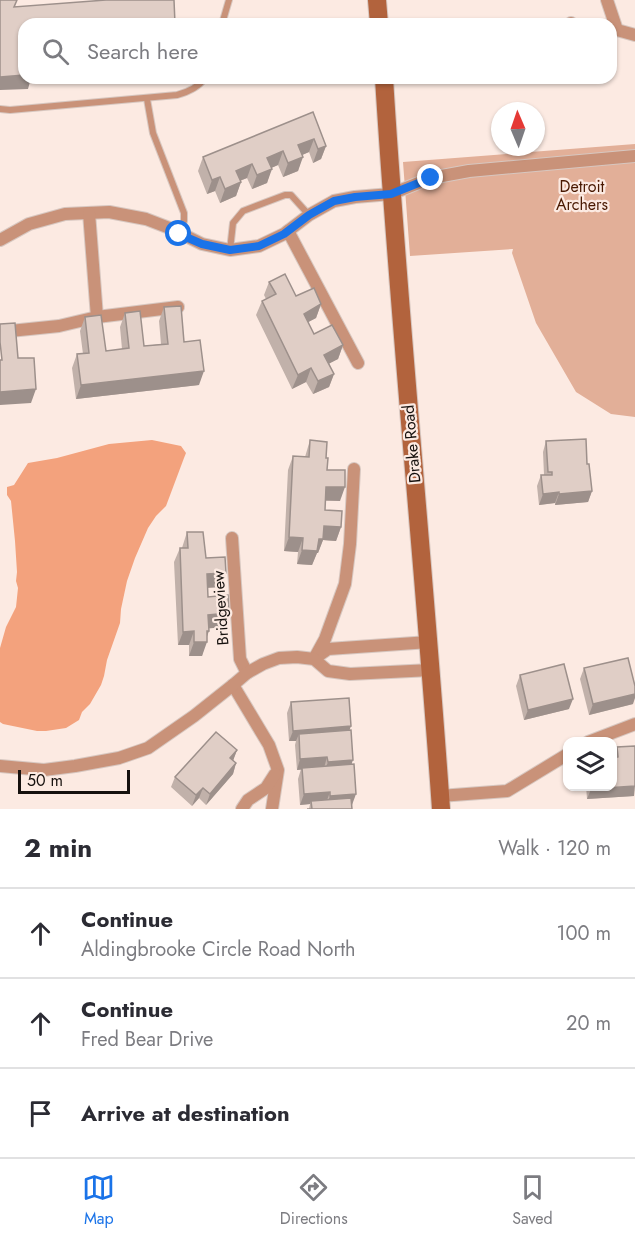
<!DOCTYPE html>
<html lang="en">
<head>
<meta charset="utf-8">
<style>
	body { margin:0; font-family:Jost,sans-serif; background:#f2f2f3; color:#2b2b33 }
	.controls { position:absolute; right:18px; bottom:18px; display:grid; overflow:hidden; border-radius:12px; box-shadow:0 2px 4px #0004 }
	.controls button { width:54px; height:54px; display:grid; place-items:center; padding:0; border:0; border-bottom:2px solid #e1e1e2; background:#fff; color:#2b2b33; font:30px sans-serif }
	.compass { position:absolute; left:491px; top:102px; width:54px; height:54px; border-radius:50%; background:#fff; box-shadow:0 2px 4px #0004; rotate:358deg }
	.scale { position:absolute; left:18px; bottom:15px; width:112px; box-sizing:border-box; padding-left:6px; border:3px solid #16110e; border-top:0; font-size:16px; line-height:21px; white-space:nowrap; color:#16110e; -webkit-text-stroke:4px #fceae2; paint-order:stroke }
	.stop { position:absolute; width:18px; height:18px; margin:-14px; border:4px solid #1a73e8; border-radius:50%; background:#fff }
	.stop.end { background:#1a73e8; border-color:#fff; box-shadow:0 2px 6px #0008 }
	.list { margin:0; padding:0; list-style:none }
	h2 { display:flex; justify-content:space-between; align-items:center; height:78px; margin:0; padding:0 24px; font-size:26px }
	h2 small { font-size:20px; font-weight:400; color:#7c7c81 }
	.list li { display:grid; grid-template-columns:39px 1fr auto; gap:18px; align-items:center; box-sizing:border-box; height:90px; padding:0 24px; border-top:2px solid #e1e1e2 }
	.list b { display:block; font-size:22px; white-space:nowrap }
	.list p { margin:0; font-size:20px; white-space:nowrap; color:#7c7c81 }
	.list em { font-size:20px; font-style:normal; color:#7c7c81 }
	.icon { flex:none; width:33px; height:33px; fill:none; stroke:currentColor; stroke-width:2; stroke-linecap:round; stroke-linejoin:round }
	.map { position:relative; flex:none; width:635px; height:809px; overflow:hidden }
	.search { position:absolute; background:#fff; box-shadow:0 2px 4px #0004; left:18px; right:18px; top:18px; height:66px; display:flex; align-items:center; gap:15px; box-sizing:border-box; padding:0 21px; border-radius:18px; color:#7c7c81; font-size:22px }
	.sheet { height:348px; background:#fff }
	nav { display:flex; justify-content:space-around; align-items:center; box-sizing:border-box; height:84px; border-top:2px solid #e1e1e2; background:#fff; font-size:16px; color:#7c7c81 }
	nav a { display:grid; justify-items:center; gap:3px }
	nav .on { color:#1a73e8 }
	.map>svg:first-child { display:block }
	.green { fill:#e2af98 }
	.water { fill:#f3a27d }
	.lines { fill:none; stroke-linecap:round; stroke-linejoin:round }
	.lane-casing { stroke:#d7c7c0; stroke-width:8 }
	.street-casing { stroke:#d7c7c0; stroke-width:14 }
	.secondary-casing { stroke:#d7c7c0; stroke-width:20 }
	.lane { stroke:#c99279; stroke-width:6 }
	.street { stroke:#c99279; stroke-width:12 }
	.secondary { stroke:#b2633d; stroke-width:18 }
	.wall { fill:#c1b1aa }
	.shaded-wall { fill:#9d908b }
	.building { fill:#e0cec6; stroke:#9d908b; stroke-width:1.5 }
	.route { stroke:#1a73e8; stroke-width:8 }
	.labels { text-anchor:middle; stroke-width:4.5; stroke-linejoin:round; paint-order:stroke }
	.park-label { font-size:16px; fill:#491800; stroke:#fceae2 }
	.street-label { font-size:16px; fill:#16110e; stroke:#fceae2 }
</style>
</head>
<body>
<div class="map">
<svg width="635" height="809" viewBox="0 0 635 809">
	<rect width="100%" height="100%" fill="#fceae2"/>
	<path class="green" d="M 635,144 L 635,417 L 611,414 L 576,392 L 536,323 L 512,253 L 513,249 L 410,256 L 403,162 Z"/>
	<path class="water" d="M 152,440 L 181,446 L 186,453 L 184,458 L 166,506 L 156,516 L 148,528 L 135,558 L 127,581 L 121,609 L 120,623 L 107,660 L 104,676 L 101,685 L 90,704 L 82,712 L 79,720 L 66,728 L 46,731 L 37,731 L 3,724 L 0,722 L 0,648 L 6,627 L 16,607 L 18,588 L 16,581 L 17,572 L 15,541 L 11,501 L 7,495 L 7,487 L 14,485 L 28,463 L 57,458 L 109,444 Z"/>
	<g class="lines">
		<defs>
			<g id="lane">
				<path d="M 222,24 L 229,0"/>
				<path d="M 147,99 L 153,133 L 184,213 L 184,221 L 179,234"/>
				<path d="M 0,109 L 10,110 L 177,95 C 188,92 198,88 205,78"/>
				<path d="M 230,250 L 233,223 L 243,211 L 285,195 L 291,195 L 309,215"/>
			</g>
			<g id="street">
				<path d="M 607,0 L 617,30 L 635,35"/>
				<path d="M 571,23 L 571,24"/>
				<path d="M 288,231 L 358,363"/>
				<path d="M 0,240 L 29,224 L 65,214 L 109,212 L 146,219 L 172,229 L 202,244 L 230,250 L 259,246 L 284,234 L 309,215 L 334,201 L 355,197 L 391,194 L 431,178 L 469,171 L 635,156"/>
				<path d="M 97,317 L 178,307"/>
				<path d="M 0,332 L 59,326 L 97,317 L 89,213"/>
				<path d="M 232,538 L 240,659 L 247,673"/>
				<path d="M 315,658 L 328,649 L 429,642"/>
				<path d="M 314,659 L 325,639 L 345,584 L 350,544 L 354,469"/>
				<path d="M 233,685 L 269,745 L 278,770 L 272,809"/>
				<path d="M 588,742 L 635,724"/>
				<path d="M 0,766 L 44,770 L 75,766 L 119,758 L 148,748 L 194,716 L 233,685 L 247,673 L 263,664 L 279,658 L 297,657 L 314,659 L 328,671 L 350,674 L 431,670"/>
				<path d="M 440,796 L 507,791 L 568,754"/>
				<path d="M 242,809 L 248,800 L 266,788 L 275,774"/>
			</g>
			<g id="secondary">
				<path d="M 377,0 L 379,24"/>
				<path d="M 384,78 C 399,322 424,565 441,809"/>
			</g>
		</defs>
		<use href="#lane" class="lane-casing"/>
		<use href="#street" class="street-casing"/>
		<use href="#secondary" class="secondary-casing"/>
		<use href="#lane" class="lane"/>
		<use href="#street" class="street"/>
		<use href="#secondary" class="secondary"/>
	</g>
	<g class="wall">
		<path d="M 313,112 L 326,146 L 321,159 L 313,163 L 309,152 L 302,155 L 298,171 L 283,177 L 278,165 L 271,168 L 267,183 L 252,189 L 247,178 L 240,181 L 241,182 L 236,196 L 220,203 L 215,191 L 207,194 L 198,171 L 203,157 Z"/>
		<path d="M 269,282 L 296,296 L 321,304 L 316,318 L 308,322 L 314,334 L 343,345 L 338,359 L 329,363 L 334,374 L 329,387 L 313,394 L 306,382 L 292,389 L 256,315 L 262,301 L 266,299 L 264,295 Z"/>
		<path d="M 164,307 L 184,342 L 199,385 L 76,399 L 72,368 L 77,354 L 83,354 L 80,331 L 85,317 L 106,351 L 122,349 L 120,327 L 125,313 L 144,346 L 161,344 L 159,321 Z"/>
		<path d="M 310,440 L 326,458 L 327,470 L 340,501 L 325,501 L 325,510 L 341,527 L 336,541 L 323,540 L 318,553 L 317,553 L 312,565 L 297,564 L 298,552 L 284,551 L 288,470 L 293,456 L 305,457 Z"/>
		<path d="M 546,441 L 587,464 L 592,491 L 588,502 L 555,505 L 555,503 L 539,505 L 537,486 L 541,475 L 544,475 L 543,452 Z"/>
		<path d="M 187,532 L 206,558 L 221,587 L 207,588 L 208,597 L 229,613 L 224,627 L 209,628 L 202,656 L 189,656 L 189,645 L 178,645 L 174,562 L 180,548 L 182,548 Z"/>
		<path d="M 584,668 L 633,704 L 589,715 L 580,679 Z"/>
		<path d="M 520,675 L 569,709 L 524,720 L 516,686 Z"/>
		<path d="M 291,702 L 350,730 L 352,764 L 352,805 L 309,809 L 310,804 L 300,805 L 298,779 L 301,769 L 297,770 L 295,745 L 296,741 L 289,741 L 287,713 Z"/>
		<path d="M 617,747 L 634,796 L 587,799 L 586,786 L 612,786 L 614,758 Z"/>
		<path d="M 237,750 L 233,760 L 236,763 L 233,774 L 206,805 L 199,798 L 192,806 L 171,787 L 175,777 Z"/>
	</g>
	<g class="shaded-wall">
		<path d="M 21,49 L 24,49 L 24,63 L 16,63 Z"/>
		<path d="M 24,75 L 24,78 L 31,78 L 28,89 L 0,90 L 0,77 Z"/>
		<path d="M 314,139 L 309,152 L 293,159 L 298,145 Z"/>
		<path d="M 326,146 L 321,159 L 313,163 L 318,149 Z"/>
		<path d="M 283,151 L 278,165 L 262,172 L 267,158 Z"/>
		<path d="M 303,157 L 298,171 L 283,177 L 288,163 Z"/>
		<path d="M 252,164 L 247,178 L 231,184 L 236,171 Z"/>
		<path d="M 272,169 L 267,183 L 252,189 L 257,175 Z"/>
		<path d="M 220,177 L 215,191 L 207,194 L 212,180 Z"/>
		<path d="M 241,182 L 236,196 L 220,203 L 225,189 Z"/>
		<path d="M 321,304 L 316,318 L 299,327 L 304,314 Z"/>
		<path d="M 343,345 L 338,359 L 319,369 L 324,355 Z"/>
		<path d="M 311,368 L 306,382 L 292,389 L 298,375 Z"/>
		<path d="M 204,371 L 199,385 L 76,399 L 81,385 Z"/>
		<path d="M 334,374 L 329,387 L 313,394 L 318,381 Z"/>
		<path d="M 36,389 L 31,403 L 0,405 L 0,392 Z"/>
		<path d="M 326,487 L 345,487 L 340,501 L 321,500 Z"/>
		<path d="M 592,491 L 588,502 L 555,505 L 559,494 Z"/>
		<path d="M 559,492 L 555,503 L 539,505 L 543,494 Z"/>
		<path d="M 324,526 L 341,527 L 336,541 L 323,540 L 318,553 L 317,553 L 312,565 L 297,564 L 302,550 Z"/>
		<path d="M 289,537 L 303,538 L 298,552 L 284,551 Z"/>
		<path d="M 226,573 L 221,587 L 202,588 L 207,574 Z"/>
		<path d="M 229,613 L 224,627 L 203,629 L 208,615 Z"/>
		<path d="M 194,631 L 189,645 L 178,645 L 183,632 Z"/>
		<path d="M 207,631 L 209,631 L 205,642 L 207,642 L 202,656 L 189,656 L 194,642 Z"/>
		<path d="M 635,694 L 635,698 L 633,704 L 589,715 L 593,704 Z"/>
		<path d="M 573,699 L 569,709 L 524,720 L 528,710 Z"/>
		<path d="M 351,726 L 347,737 L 299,734 L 296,741 L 289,741 L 293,731 Z"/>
		<path d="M 237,750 L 233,761 L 230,758 Z"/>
		<path d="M 327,757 L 324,768 L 297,770 L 300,759 Z"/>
		<path d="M 353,760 L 349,771 L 324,772 L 328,762 Z"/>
		<path d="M 236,763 L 233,774 L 206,805 L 210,794 Z"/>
		<path d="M 635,786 L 634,796 L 587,799 L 591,789 Z"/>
		<path d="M 203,788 L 199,798 L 192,806 L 196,795 Z"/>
		<path d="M 330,792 L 326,803 L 311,801 L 310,804 L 300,805 L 304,794 Z"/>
		<path d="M 356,794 L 352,805 L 326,806 L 330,796 Z"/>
	</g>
	<g class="building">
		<path d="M 0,0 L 17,0 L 14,7 L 106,0 L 174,0 L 175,24 L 24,24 L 24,49 L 21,49 L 22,57 L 24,56 L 24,75 L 0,77 Z"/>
		<path d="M 313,112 L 326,146 L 318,149 L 314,139 L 298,145 L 303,157 L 288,163 L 283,151 L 267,158 L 272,169 L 257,175 L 252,164 L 236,171 L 241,182 L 225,189 L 220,177 L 212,180 L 203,157 Z"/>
		<path d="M 285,274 L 296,296 L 314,288 L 321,304 L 304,314 L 314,334 L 332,325 L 343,345 L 324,355 L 334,374 L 318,381 L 311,368 L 298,375 L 262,301 L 276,294 L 269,282 Z"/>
		<path d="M 181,306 L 184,342 L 200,340 L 204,371 L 81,385 L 77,354 L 89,353 L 85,317 L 101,315 L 106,351 L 129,348 L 125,313 L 140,311 L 144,346 L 168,344 L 164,307 Z"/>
		<path d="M 15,323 L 18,358 L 34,358 L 36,389 L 0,392 L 0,360 L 2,360 L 0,342 L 0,324 Z"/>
		<path d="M 586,439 L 587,464 L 589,464 L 592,491 L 559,494 L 559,492 L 543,494 L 541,475 L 552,475 L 552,472 L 548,472 L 546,441 Z"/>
		<path d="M 310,440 L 327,442 L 326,458 L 328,458 L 327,470 L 345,470 L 345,487 L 326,487 L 325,510 L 342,511 L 341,527 L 324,526 L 323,539 L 319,539 L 317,551 L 302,550 L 303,538 L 289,537 L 293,456 L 309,457 Z"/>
		<path d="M 187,532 L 203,532 L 206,558 L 225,557 L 226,573 L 207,574 L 208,597 L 228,595 L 229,613 L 208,615 L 209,631 L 207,631 L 207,642 L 194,642 L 194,631 L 183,632 L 180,548 L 188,548 Z"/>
		<path d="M 628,658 L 635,686 L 635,694 L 593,704 L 584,668 Z"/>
		<path d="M 564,664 L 573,699 L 528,710 L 520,675 Z"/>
		<path d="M 349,698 L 351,726 L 293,731 L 291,702 Z"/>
		<path d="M 351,730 L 353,760 L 328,762 L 327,757 L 300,759 L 299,734 Z"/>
		<path d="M 216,732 L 237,750 L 230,758 L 236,763 L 210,794 L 203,788 L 196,795 L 175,777 Z"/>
		<path d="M 635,746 L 635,786 L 591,789 L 591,786 L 612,786 L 612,758 L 618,757 L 617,747 Z"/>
		<path d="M 354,764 L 356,794 L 330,796 L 330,792 L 304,794 L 302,768 Z"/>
		<path d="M 351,798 L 352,809 L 307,809 L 312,809 L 311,801 Z"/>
	</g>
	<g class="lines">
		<path class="route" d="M 179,234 L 202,244 L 230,250 L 259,246 L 284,234 L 309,215 L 334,201 L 355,197 L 391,194 L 431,178"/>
	</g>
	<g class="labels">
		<g class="park-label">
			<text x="582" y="192">Detroit<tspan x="582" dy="18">Archers</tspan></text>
		</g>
		<g class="street-label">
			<text transform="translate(411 444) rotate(-95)" y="6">Drake Road</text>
			<text transform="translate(220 608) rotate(-94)" y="6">Bridgeview</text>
		</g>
	</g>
</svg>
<div class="controls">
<button><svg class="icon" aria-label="layers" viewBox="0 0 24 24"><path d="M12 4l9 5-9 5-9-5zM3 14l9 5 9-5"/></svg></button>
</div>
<svg class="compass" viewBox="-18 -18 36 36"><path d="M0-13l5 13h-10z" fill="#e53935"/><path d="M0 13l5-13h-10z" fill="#7c7c81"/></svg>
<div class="scale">50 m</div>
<div class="stop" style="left:179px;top:234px"></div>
<div class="stop end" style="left:431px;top:178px"></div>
<div class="search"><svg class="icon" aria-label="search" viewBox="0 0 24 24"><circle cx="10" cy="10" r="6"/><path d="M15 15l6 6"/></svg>Search here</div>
</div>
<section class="sheet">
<h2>2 min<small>Walk · 120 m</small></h2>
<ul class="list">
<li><svg class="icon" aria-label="ahead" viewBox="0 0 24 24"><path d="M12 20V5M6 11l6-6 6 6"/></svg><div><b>Continue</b><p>Aldingbrooke Circle Road North</p></div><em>100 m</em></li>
<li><svg class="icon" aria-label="ahead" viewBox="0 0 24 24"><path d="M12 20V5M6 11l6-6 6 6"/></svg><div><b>Continue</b><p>Fred Bear Drive</p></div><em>20 m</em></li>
<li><svg class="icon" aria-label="arrive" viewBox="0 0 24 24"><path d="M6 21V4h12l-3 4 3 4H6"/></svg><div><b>Arrive at destination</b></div></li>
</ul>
</section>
<nav>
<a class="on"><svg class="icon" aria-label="map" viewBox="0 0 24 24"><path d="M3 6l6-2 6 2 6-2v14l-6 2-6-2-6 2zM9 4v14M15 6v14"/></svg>Map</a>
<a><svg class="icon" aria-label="directions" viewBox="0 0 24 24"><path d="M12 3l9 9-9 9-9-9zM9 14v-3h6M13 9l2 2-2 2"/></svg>Directions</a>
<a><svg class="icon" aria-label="saved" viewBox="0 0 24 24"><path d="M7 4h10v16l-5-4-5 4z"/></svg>Saved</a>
</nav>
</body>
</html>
